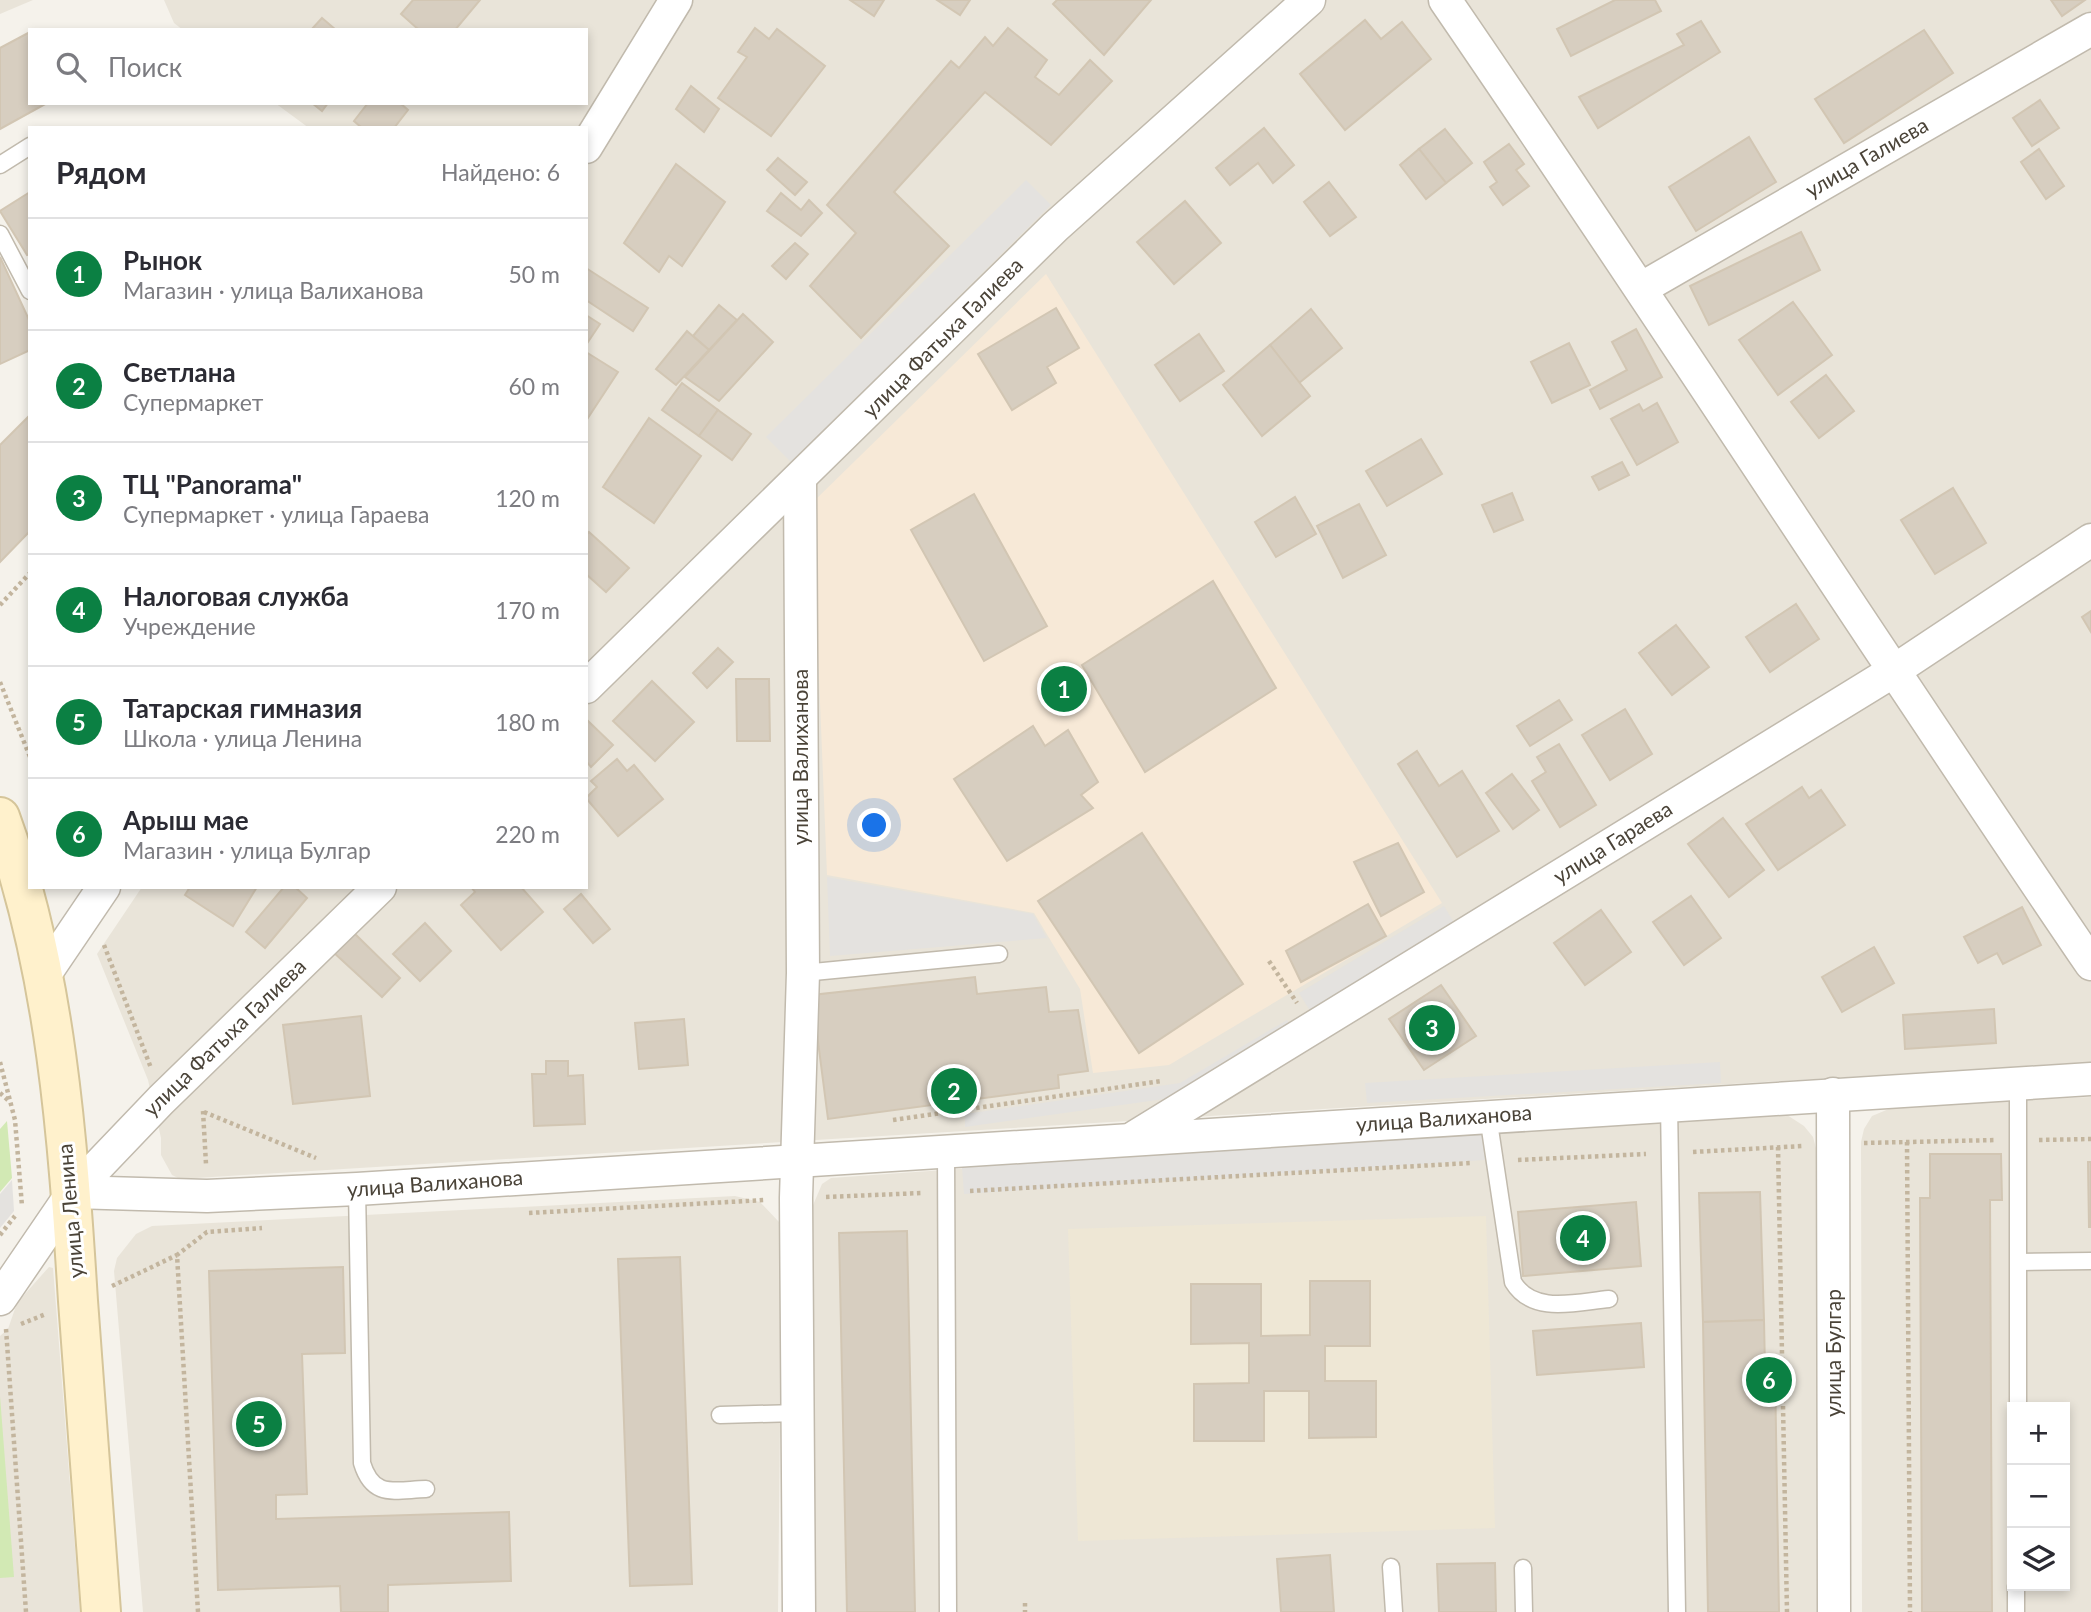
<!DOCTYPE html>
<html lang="ru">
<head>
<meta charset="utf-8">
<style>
	body { margin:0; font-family:Lato,sans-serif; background:#f7f7f7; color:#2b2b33 }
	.controls { position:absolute; right:21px; bottom:21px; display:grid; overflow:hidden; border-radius:0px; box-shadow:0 4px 10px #0003 }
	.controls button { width:63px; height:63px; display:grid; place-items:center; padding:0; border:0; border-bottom:2px solid #e1e1e2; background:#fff; color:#2b2b33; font:35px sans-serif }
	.you { position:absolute; left:875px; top:826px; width:24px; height:24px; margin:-18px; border:5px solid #fff; border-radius:50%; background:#1a73e8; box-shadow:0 0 0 10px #1a73e833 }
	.badge { display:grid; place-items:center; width:46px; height:46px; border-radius:50%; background:#0b8043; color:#fff; font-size:23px; font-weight:700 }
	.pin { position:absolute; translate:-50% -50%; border:4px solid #fff; box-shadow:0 2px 7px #0006 }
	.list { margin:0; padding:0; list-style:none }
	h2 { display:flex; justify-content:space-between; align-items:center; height:91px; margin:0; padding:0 28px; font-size:30px }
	h2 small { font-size:23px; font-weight:400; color:#7c7c81 }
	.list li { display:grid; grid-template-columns:46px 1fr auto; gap:21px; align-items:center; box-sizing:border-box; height:112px; padding:0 28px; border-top:2px solid #e1e1e2 }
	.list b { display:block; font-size:26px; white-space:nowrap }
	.list p { margin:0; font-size:23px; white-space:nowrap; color:#7c7c81 }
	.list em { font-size:23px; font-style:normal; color:#7c7c81 }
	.icon { flex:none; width:38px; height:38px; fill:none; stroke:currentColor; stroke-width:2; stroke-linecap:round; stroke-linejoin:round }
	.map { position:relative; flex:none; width:2091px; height:1612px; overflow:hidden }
	.search { position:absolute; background:#fff; box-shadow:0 4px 10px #0003; left:28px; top:28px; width:560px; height:77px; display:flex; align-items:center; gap:18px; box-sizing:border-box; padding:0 24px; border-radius:0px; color:#7c7c81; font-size:26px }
	.panel { position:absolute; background:#fff; box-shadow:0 4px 10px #0003; left:28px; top:126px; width:560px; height:763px; border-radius:0px }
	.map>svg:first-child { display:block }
	.residential { fill:#e9e4d9; fill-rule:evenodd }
	.commercial { fill:#f7e9d7 }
	.education { fill:#eee7d5 }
	.green { fill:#d2e9b4 }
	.parking { fill:#e4e2df }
	.building { fill:#d7cec0; stroke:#d2c6b3; stroke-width:2 }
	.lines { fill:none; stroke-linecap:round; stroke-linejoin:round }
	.service-casing { stroke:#c1baad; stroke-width:19 }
	.minor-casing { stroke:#c1baad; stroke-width:35 }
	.secondary-casing { stroke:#d5c59a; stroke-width:42 }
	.path { stroke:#c3b59e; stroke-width:4.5; stroke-dasharray:3.5 3.5; stroke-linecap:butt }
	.service { stroke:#fff; stroke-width:16 }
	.minor { stroke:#fff; stroke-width:32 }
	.secondary { stroke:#fff1cc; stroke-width:38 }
	.labels { text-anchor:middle; stroke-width:6; stroke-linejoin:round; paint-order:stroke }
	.street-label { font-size:21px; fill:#4a4338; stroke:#fff }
</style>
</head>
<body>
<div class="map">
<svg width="2091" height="1612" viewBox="0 0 2091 1612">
	<rect width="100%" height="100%" fill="#f5f2eb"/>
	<g class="residential">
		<path d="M 0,0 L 33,0 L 0,14 Z"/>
		<path d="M 164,0 L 2091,0 L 2091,1062 L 180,1179 L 172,1175 L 161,1155 L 161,1138 L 148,1080 L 97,954 L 142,887 L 586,887 L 586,128 L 309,128 L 275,103 L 586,103 L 586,30 L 183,30 L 174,23 Z"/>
		<path d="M 2091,1097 L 2091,1612 L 1862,1612 L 1861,1142 L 1864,1129 L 1872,1116 L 1896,1106 ZM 2012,1407 L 2065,1407 L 2065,1586 L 2012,1586 Z"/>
		<path d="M 1769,1111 L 1784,1113 L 1804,1126 L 1813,1137 L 1817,1152 L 1818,1612 L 811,1612 L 811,1210 L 822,1184 L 831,1178 Z"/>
		<path d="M 735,1196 L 760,1202 L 779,1222 L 782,1236 L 778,1612 L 143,1612 L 114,1271 L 117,1258 L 136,1234 L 152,1226 Z"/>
		<path d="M 49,1267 L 53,1268 L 80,1612 L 0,1612 L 0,1336 L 8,1329 L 17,1303 Z"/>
	</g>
	<path class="commercial" d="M 1046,274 L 1442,903 L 1169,1065 L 1093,1073 L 1080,989 L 1034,913 L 827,875 L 812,503 Z"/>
	<path class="education" d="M 1486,1216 L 1495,1528 L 1078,1541 L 1068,1229 Z"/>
	<g class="green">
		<path d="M 7,1121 L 12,1178 L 0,1192 L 0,1129 Z"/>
		<path d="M 0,1396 L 14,1577 L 0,1578 Z"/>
	</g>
	<g class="parking">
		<path d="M 1026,180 L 1051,205 L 791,462 L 766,437 Z"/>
		<path d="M 827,877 L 1033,914 L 1047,938 L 830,956 Z"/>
		<path d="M 1444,906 L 1460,933 L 1317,1022 L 1299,993 Z"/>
		<path d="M 1287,1020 L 1298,1035 L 1193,1095 L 965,1127 L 965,1114 L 1180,1083 Z"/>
		<path d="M 1720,1062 L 1721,1083 L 1367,1103 L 1365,1083 Z"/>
		<path d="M 1483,1133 L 1485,1160 L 964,1194 L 962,1167 Z"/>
		<path d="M 12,1180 L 14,1211 L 0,1228 L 0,1194 Z"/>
	</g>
	<g class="building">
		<path d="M 413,0 L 480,0 L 455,30 L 419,30 L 401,14 Z"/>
		<path d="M 850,0 L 884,0 L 874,16 Z"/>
		<path d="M 937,0 L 970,0 L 960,15 Z"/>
		<path d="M 1057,0 L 1151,0 L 1104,55 L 1053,4 Z"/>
		<path d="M 1615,0 L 1655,0 L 1661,11 L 1571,56 L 1557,29 Z"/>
		<path d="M 2051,0 L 2085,0 L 2062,16 Z"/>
		<path d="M 322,18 L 336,30 L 311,30 Z"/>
		<path d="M 1365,20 L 1381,39 L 1402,22 L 1431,59 L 1345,130 L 1300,74 Z"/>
		<path d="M 1701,21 L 1720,52 L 1598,128 L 1579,97 L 1684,45 L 1677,34 Z"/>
		<path d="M 755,28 L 769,39 L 777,29 L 825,66 L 771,136 L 718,98 L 747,57 L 738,52 Z"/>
		<path d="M 1008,28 L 1047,60 L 1035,77 L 1059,95 L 1090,60 L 1112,81 L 1051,145 L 985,92 L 894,192 L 949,246 L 861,338 L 810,286 L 856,233 L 827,205 L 951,61 L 959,68 L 985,37 L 993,46 Z"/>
		<path d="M 1924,30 L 1953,73 L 1844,143 L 1815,99 Z"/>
		<path d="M 30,32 L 30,103 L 47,103 L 0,129 L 0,48 Z"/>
		<path d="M 691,86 L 719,109 L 704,132 L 676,109 Z"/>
		<path d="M 2040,100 L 2059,128 L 2032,146 L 2013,118 Z"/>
		<path d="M 312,103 L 328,103 L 322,111 Z"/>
		<path d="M 368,103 L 400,103 L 408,110 L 394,128 L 362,128 L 354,121 Z"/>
		<path d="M 1264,128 L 1294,165 L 1273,183 L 1258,163 L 1230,185 L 1216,168 Z"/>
		<path d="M 1445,129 L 1472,163 L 1446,183 L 1419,149 Z"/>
		<path d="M 1749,137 L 1776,182 L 1696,231 L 1669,187 Z"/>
		<path d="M 1509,144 L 1524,164 L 1516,170 L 1529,186 L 1503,205 L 1490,187 L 1497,182 L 1484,162 Z"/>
		<path d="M 1419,149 L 1446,183 L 1426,199 L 1400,165 Z"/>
		<path d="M 2039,149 L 2064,186 L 2046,199 L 2021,162 Z"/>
		<path d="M 778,158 L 807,182 L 795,195 L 767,170 Z"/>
		<path d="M 676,164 L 725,202 L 682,266 L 669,256 L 659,272 L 624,243 Z"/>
		<path d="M 1329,182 L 1356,217 L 1330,236 L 1304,202 Z"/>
		<path d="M 30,192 L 30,254 L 27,255 L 0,211 Z"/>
		<path d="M 781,193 L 801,210 L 809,200 L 822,213 L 801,236 L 767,211 Z"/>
		<path d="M 1185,201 L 1221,243 L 1174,284 L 1137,242 Z"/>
		<path d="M 1801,232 L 1820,270 L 1709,325 L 1690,286 Z"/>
		<path d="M 795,243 L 808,254 L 786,279 L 772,266 Z"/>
		<path d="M 0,257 L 30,322 L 30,350 L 0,364 Z"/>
		<path d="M 586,268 L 648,308 L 633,331 L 586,300 Z"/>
		<path d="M 1793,302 L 1832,355 L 1778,395 L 1739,340 Z"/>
		<path d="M 719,305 L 737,320 L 709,350 L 693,336 Z"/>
		<path d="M 1056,308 L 1079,348 L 1047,367 L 1056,383 L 1012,410 L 978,354 Z"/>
		<path d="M 1311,309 L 1342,348 L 1299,383 L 1270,345 Z"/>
		<path d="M 743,314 L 773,342 L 719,401 L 685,377 Z"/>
		<path d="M 586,315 L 600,324 L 586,345 Z"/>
		<path d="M 1636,329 L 1662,377 L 1600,409 L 1590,390 L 1627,370 L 1612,342 Z"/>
		<path d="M 687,331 L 709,350 L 676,385 L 656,369 Z"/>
		<path d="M 1199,334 L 1224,371 L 1180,401 L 1155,365 Z"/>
		<path d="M 1569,343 L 1590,385 L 1552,403 L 1531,362 Z"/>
		<path d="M 1270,345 L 1310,396 L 1262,436 L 1223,385 Z"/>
		<path d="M 586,352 L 618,372 L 586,421 Z"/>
		<path d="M 1826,375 L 1854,411 L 1819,438 L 1791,402 Z"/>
		<path d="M 682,383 L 718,410 L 699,436 L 662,410 Z"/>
		<path d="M 1657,403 L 1678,442 L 1637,465 L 1611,419 L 1639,404 L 1643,411 Z"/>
		<path d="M 718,410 L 751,434 L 732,460 L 699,436 Z"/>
		<path d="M 30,415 L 30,531 L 0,562 L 0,445 Z"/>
		<path d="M 649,418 L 701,456 L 654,523 L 603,487 Z"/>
		<path d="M 1421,439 L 1442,474 L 1387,506 L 1366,471 Z"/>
		<path d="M 1622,462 L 1629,475 L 1599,490 L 1592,477 Z"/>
		<path d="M 1953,488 L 1986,543 L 1935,574 L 1901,520 Z"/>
		<path d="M 1512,493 L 1523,520 L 1494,532 L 1482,505 Z"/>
		<path d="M 974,494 L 1047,626 L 984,661 L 911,530 Z"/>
		<path d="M 1295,497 L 1316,534 L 1276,557 L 1255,522 Z"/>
		<path d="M 1359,504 L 1386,555 L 1343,578 L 1317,526 Z"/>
		<path d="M 589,532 L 629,568 L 606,592 L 586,574 L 586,535 Z"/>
		<path d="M 1213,581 L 1276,688 L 1145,772 L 1082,665 Z"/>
		<path d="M 1796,604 L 1819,639 L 1770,672 L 1746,637 Z"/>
		<path d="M 2091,611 L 2091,632 L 2082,617 Z"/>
		<path d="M 1676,625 L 1709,667 L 1672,695 L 1639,653 Z"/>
		<path d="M 718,648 L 733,662 L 707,688 L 693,673 Z"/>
		<path d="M 736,679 L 769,679 L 770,741 L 737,741 Z"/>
		<path d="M 652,681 L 694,722 L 655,761 L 613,721 Z"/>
		<path d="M 1559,700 L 1572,720 L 1530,746 L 1517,726 Z"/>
		<path d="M 1625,709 L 1652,754 L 1610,780 L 1582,735 Z"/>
		<path d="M 586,719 L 613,745 L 591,767 L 586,761 Z"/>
		<path d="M 1033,726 L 1045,746 L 1068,730 L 1098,782 L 1081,795 L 1093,808 L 1007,861 L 954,779 Z"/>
		<path d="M 1559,744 L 1596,805 L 1560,827 L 1532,781 L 1546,772 L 1537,757 Z"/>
		<path d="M 1417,751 L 1439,786 L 1462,771 L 1499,831 L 1457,857 L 1398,764 Z"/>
		<path d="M 617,759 L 627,771 L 634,765 L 663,799 L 618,836 L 586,798 L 597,787 L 591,781 Z"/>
		<path d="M 1512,774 L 1539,810 L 1513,829 L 1486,793 Z"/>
		<path d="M 1802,787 L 1809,798 L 1821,790 L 1845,825 L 1778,870 L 1746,824 Z"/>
		<path d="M 1723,818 L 1764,870 L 1729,897 L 1688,844 Z"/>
		<path d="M 1142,833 L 1243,984 L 1139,1053 L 1038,901 Z"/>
		<path d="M 1398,843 L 1424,892 L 1381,916 L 1354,862 Z"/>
		<path d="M 190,887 L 257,887 L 233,926 L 185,895 Z"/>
		<path d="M 284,887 L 295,887 L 307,898 L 265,948 L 246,932 Z"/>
		<path d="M 471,887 L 521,887 L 543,912 L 501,950 L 461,905 L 475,892 Z"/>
		<path d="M 581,894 L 610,929 L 593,943 L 564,909 Z"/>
		<path d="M 1691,896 L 1721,938 L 1684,965 L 1653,922 Z"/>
		<path d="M 1368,904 L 1386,936 L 1301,982 L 1286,951 Z"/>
		<path d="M 2022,907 L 2041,945 L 2003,964 L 1997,953 L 1978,963 L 1964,937 Z"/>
		<path d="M 1601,910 L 1631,952 L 1585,985 L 1554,943 Z"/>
		<path d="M 425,923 L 451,951 L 420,981 L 393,954 Z"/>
		<path d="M 352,931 L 400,978 L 382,997 L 332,951 Z"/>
		<path d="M 1874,947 L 1894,983 L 1842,1012 L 1822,977 Z"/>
		<path d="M 975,977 L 977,994 L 1046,987 L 1049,1012 L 1078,1010 L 1088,1071 L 1058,1075 L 1059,1088 L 828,1119 L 812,995 Z"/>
		<path d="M 1441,985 L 1476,1036 L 1424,1070 L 1389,1019 Z"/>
		<path d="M 1994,1009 L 1996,1043 L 1905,1049 L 1903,1015 Z"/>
		<path d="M 361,1016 L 370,1096 L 293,1104 L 283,1025 Z"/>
		<path d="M 684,1019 L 688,1065 L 639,1069 L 635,1023 Z"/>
		<path d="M 546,1061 L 568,1061 L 568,1076 L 583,1075 L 585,1124 L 534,1126 L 532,1074 L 546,1074 Z"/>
		<path d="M 1930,1154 L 2001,1154 L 2002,1200 L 1990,1200 L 1992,1612 L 1922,1612 L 1920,1198 L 1930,1198 Z"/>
		<path d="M 2088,1162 L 2091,1162 L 2091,1227 L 2089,1227 Z"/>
		<path d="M 1760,1192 L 1764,1320 L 1703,1322 L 1699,1193 Z"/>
		<path d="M 1636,1202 L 1641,1266 L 1523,1276 L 1518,1212 Z"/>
		<path d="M 907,1231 L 915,1612 L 847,1612 L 839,1233 Z"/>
		<path d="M 680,1257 L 692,1584 L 630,1586 L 618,1259 Z"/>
		<path d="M 343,1267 L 345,1353 L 302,1354 L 307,1494 L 276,1495 L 276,1519 L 509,1512 L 511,1581 L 388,1585 L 388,1612 L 341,1612 L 340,1586 L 218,1590 L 209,1271 Z"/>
		<path d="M 1310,1281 L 1370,1281 L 1370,1346 L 1325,1346 L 1325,1381 L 1376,1381 L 1376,1437 L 1309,1438 L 1309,1391 L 1264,1391 L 1264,1441 L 1194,1441 L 1194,1384 L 1249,1383 L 1249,1343 L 1191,1344 L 1191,1284 L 1261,1284 L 1261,1336 L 1310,1335 Z"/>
		<path d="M 1764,1320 L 1765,1370 L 1775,1371 L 1779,1612 L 1708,1612 L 1703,1322 Z"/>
		<path d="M 1641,1323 L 1644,1367 L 1537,1375 L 1533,1331 Z"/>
		<path d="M 1330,1555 L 1334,1612 L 1281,1612 L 1277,1559 Z"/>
		<path d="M 1495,1563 L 1496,1612 L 1439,1612 L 1437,1564 Z"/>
	</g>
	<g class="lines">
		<defs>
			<g id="service">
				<path d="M 0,165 L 30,146"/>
				<path d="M 0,234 L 30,291"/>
				<path d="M 803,973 L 999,954"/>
				<path d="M 1669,1104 L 1677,1612"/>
				<path d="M 1488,1116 L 1513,1282 C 1533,1315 1576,1302 1609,1299"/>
				<path d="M 946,1151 L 948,1612"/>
				<path d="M 357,1189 L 362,1463 C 373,1499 394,1490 426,1489"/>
				<path d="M 2019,1262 L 2091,1261"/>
				<path d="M 2018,1407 L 2018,1084"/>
				<path d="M 720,1415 L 798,1413"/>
				<path d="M 1391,1567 L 1394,1612"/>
				<path d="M 1523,1568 L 1524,1612"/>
				<path d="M 2016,1612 L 2016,1586"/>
			</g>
			<g id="minor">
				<path d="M 1445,0 C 1664,319 1873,644 2091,964"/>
				<path d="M 586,147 L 676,0"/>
				<path d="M 1642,288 L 2091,29"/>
				<path d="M 586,687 L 1055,227 L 1309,0"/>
				<path d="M 43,977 L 104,887"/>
				<path d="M 1833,1094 L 1834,1612"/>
				<path d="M 1135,1137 L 1892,672 L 2091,540"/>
				<path d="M 73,1192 L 207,1196 L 357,1189 L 2091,1079"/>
				<path d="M 0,1299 L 73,1192 L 161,1100 L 380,887"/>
				<path d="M 799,1612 L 796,1198 L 803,973 L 800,480"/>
			</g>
			<path id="secondary" d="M 0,817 C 56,970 68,1140 78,1301 C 85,1405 94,1508 101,1612"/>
		</defs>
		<use href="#service" class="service-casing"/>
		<use href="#minor" class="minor-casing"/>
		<use href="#secondary" class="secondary-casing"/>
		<g class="path">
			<path d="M 0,605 L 30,573"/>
			<path d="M 0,682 L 30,757"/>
			<path d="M 104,945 L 151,1068"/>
			<path d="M 1269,961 L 1297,1003"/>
			<path d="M 0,1062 L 15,1120 L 22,1206"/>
			<path d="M 0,1093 L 10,1102"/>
			<path d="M 203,1111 L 206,1164"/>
			<path d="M 204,1112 L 316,1158"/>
			<path d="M 893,1120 L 1162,1081"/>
			<path d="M 2039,1140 L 2091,1139"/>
			<path d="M 1907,1142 L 1910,1612"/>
			<path d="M 1864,1143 L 1996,1140"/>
			<path d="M 1778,1147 L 1787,1612"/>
			<path d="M 1693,1152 L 1803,1146"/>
			<path d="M 1518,1160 L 1646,1154"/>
			<path d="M 970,1191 L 1471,1163"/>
			<path d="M 826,1197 L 922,1193"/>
			<path d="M 529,1213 L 765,1200"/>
			<path d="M 0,1235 L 15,1216"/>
			<path d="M 112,1286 L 177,1255"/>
			<path d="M 21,1324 L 46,1314"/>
			<path d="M 6,1329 L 26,1612"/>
			<path d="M 1025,1603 L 1025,1612"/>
			<path d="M 198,1612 L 177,1255 L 207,1232 L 262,1228"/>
		</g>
		<use href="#service" class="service"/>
		<use href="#minor" class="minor"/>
		<use href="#secondary" class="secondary"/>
	</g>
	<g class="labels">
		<g class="street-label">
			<text transform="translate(1867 158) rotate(-30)" y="7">улица Галиева</text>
			<text transform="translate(943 338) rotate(-45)" y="7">улица Фатыха Галиева</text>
			<text transform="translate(801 757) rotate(-90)" y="7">улица Валиханова</text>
			<text transform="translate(1613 843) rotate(-32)" y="7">улица Гараева</text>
			<text transform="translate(225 1038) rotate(-44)" y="7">улица Фатыха Галиева</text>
			<text transform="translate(1444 1119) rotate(-4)" y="7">улица Валиханова</text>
			<text transform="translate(435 1184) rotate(-4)" y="7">улица Валиханова</text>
			<text transform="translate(71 1211) rotate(-95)" y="7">улица Ленина</text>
			<text transform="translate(1834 1353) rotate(-90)" y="7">улица Булгар</text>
		</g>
	</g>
</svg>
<div class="controls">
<button>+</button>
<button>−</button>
<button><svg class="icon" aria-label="layers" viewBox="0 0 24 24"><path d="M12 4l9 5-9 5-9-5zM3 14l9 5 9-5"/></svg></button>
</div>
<div class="you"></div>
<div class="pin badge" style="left:1064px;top:689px">1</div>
<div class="pin badge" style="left:954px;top:1091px">2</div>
<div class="pin badge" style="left:1432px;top:1028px">3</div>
<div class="pin badge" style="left:1583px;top:1238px">4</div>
<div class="pin badge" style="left:259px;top:1424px">5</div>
<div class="pin badge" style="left:1769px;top:1380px">6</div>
<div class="search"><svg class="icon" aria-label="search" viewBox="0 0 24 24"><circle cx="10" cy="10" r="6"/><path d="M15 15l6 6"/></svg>Поиск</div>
<section class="panel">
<h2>Рядом<small>Найдено: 6</small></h2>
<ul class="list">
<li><span class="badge">1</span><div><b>Рынок</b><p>Магазин · улица Валиханова</p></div><em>50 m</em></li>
<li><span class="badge">2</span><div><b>Светлана</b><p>Супермаркет</p></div><em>60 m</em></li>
<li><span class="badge">3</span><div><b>ТЦ &quot;Panorama&quot;</b><p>Супермаркет · улица Гараева</p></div><em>120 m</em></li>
<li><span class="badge">4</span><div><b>Налоговая служба</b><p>Учреждение</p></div><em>170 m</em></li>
<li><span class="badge">5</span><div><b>Татарская гимназия</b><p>Школа · улица Ленина</p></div><em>180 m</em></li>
<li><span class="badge">6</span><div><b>Арыш мае</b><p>Магазин · улица Булгар</p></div><em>220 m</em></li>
</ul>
</section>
</div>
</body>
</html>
